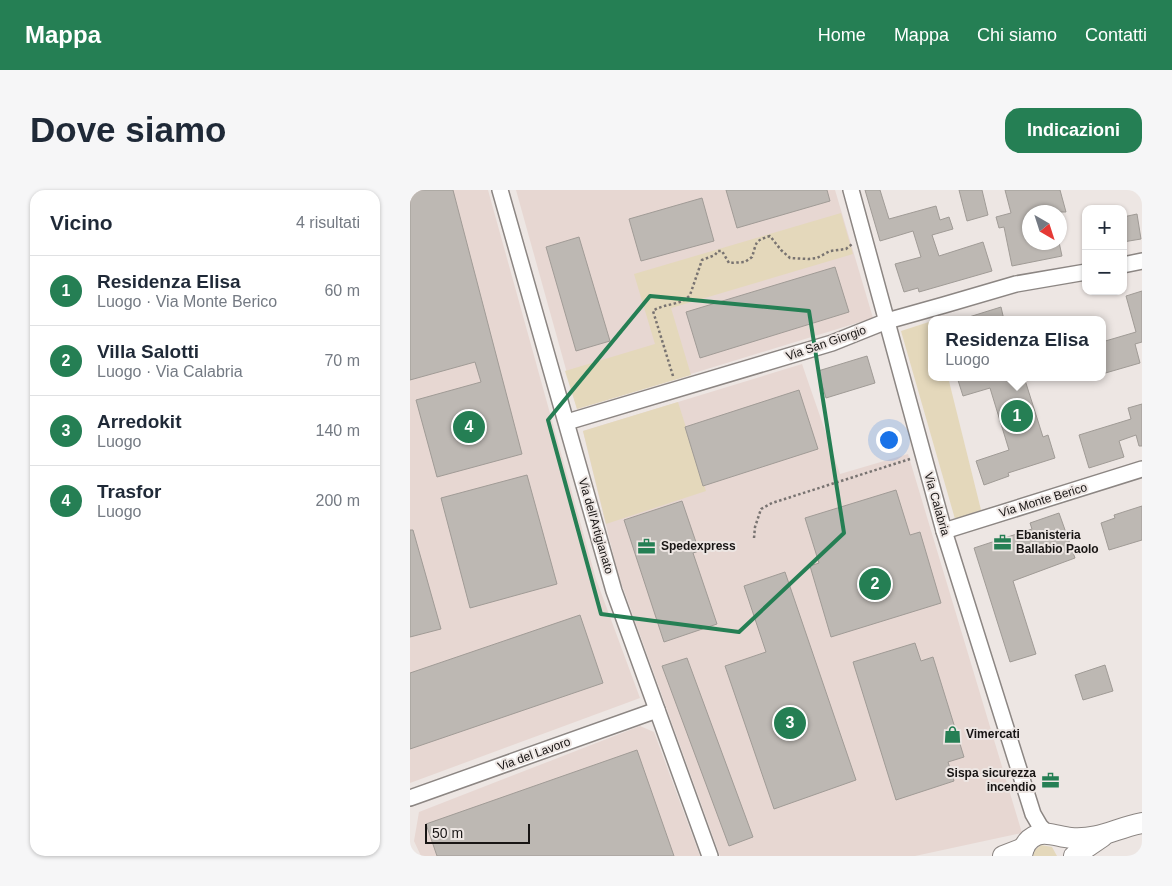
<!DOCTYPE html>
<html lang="it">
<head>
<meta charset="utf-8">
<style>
	body { margin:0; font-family:Arial,sans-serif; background:#f6f6f7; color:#1f2937 }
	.controls { position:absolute; right:15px; top:15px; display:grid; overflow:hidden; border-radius:10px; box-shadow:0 1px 4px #0004 }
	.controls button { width:45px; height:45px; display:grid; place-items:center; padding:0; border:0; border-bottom:1px solid #e0e1e3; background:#fff; color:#1f2937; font:25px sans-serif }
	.compass { position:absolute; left:612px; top:15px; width:45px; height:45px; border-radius:50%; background:#fff; box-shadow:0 1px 4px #0004; rotate:141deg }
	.scale { position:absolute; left:15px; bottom:12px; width:105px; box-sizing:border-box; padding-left:5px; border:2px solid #181514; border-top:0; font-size:14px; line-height:18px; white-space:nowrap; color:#181514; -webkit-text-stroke:4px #ede6e3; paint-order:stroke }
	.you { position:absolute; left:478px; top:249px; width:18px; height:18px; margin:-12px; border:4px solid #fff; border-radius:50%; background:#1a73e8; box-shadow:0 0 0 8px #1a73e833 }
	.badge { display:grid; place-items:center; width:32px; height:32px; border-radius:50%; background:#257f54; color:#fff; font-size:16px; font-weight:700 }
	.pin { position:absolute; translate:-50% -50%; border:2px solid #fff; box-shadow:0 1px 5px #0006 }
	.popup { position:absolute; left:518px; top:126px; width:178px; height:65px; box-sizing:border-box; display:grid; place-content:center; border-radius:10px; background:#fff; filter:drop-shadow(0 1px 4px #0005); font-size:16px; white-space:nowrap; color:#747a83 }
	.popup b { font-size:19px; color:#1f2937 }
	.popup::after { content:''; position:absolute; left:50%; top:100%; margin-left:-10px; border:10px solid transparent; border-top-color:#fff }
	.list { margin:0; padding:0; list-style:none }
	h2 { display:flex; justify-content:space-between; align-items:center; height:65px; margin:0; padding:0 20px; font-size:21px }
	h2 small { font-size:16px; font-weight:400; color:#747a83 }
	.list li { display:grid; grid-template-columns:32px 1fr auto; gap:15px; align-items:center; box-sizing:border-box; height:70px; padding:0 20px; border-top:1px solid #e0e1e3 }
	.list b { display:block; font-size:19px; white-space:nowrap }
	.list p { margin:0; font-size:16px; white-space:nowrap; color:#747a83 }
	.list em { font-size:16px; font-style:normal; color:#747a83 }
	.map { position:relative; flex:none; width:732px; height:666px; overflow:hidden; border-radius:15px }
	header { display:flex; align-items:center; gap:30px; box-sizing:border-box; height:70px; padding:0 25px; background:#257f54; color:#fff }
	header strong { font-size:24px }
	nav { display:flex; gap:28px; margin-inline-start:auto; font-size:18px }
	.intro { display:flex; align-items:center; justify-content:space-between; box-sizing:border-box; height:120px; padding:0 30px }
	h1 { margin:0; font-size:35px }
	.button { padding:12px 22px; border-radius:15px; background:#257f54; color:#fff; font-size:18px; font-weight:700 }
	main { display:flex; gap:30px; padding:0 30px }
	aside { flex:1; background:#fff; border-radius:15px; box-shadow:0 1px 4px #0004 }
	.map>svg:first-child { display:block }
	.built { fill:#e7d7d2 }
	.green { fill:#e4d8bb }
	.building { fill:#bdb8b3; stroke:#a09b96 }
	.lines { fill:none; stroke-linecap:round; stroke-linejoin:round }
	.minor-casing { stroke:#8c8683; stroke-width:18 }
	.tertiary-casing { stroke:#8c8683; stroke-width:22 }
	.path { stroke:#787371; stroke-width:2.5; stroke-dasharray:2.5 2.5; stroke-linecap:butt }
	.minor { stroke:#fff; stroke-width:15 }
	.tertiary { stroke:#fff; stroke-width:20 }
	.marked { fill:none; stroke:#257f54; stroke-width:4; stroke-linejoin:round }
	.labels { text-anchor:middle; stroke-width:4; stroke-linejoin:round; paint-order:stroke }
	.street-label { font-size:12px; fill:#181514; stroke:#ede6e3 }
	.poi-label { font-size:12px; font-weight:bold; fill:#181514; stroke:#ede6e3; text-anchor:start }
</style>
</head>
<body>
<header>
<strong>Mappa</strong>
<nav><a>Home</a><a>Mappa</a><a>Chi siamo</a><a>Contatti</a></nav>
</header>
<div class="intro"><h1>Dove siamo</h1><a class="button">Indicazioni</a></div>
<main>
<aside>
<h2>Vicino<small>4 risultati</small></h2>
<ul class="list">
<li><span class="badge">1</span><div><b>Residenza Elisa</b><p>Luogo · Via Monte Berico</p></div><em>60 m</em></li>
<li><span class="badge">2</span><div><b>Villa Salotti</b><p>Luogo · Via Calabria</p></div><em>70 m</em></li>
<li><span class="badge">3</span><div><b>Arredokit</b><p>Luogo</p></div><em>140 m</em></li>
<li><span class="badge">4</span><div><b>Trasfor</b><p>Luogo</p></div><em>200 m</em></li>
</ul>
</aside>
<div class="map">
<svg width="732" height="666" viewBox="0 0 732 666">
	<rect width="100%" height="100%" fill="#ede6e3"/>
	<g class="built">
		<path d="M 0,0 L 78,0 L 186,389 L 230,508 L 0,593 Z"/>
		<path d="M 106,0 L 425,0 L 463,128 L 167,219 Z"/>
		<path d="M 392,174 L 430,284 L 498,264 L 612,643 L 505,666 L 310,666 L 208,384 L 173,241 Z"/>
		<path d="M 230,536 L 244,542 L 290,666 L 11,666 L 4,651 L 9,622 Z"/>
	</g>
	<g class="green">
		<path d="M 431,23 L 443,64 L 261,118 L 281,185 L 167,219 L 155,181 L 245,154 L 224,84 Z"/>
		<path d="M 522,131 L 522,187 L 538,187 L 571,320 L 545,329 L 491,141 Z"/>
		<path d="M 268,212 L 296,301 L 196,334 L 173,241 Z"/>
		<path d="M 631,655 L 642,657 L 647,666 L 623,666 L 625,660 Z"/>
	</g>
	<g class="building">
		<path d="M 0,0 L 43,0 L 112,264 L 27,287 L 6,210 L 71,192 L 65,172 L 0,190 Z"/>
		<path d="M 316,0 L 417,0 L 420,11 L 327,38 Z"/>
		<path d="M 455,0 L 470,0 L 479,29 L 526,16 L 530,30 L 539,27 L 543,39 L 522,45 L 529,66 L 573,52 L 582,81 L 509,102 L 508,98 L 494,102 L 485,74 L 511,67 L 503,41 L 470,51 Z"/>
		<path d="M 549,0 L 572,0 L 578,25 L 557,31 Z"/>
		<path d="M 595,0 L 650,0 L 656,22 L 620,22 L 620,52 L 649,52 L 652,66 L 602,76 L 594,37 L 589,38 L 586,27 L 601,23 Z"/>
		<path d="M 292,8 L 304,51 L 231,71 L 219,29 Z"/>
		<path d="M 727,24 L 731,49 L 713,52 L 713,27 Z"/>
		<path d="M 169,47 L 200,151 L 166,161 L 136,57 Z"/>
		<path d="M 425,77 L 439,122 L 290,168 L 276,122 Z"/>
		<path d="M 732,101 L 732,152 L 725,154 L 730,173 L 692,184 L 692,152 L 726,142 L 716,106 Z"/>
		<path d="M 591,117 L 594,130 L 559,130 L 559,127 Z"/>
		<path d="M 457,166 L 465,193 L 416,208 L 408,181 Z"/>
		<path d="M 547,187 L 614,187 L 633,247 L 638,245 L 645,268 L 598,283 L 599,286 L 574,295 L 566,271 L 599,260 L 580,198 L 553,206 Z"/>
		<path d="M 389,200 L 408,259 L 293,296 L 275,237 Z"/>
		<path d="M 732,214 L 732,256 L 729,256 L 726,245 L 709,251 L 714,267 L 679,278 L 669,245 L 721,229 L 718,218 Z"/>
		<path d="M 117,285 L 147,394 L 60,418 L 31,308 Z"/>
		<path d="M 486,300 L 500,345 L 510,342 L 531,413 L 421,447 L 400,376 L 409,373 L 395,328 Z"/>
		<path d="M 272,311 L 289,361 L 283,363 L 307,434 L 254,452 L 214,330 Z"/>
		<path d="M 732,316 L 732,350 L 699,360 L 691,333 L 705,328 L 704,325 Z"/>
		<path d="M 649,323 L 665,368 L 603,391 L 626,464 L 600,472 L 564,358 L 622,339 L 620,333 Z"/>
		<path d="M 0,340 L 3,340 L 31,439 L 0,447 Z"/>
		<path d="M 375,382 L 446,590 L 364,619 L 315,476 L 356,462 L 334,396 Z"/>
		<path d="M 170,425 L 193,493 L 0,559 L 0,483 Z"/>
		<path d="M 505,453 L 511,471 L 523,467 L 554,567 L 538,572 L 544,591 L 486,610 L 443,472 Z"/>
		<path d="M 277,468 L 343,647 L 319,656 L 252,476 Z"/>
		<path d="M 695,475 L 703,501 L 673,510 L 665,485 Z"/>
		<path d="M 227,560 L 264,666 L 27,666 L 16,634 Z"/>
	</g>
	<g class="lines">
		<defs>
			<g id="minor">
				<path d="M 90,0 L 204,401 L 300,666"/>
				<path d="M 441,0 L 534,341 L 623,624 L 630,636 L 638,644"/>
				<path d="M 713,75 L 732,71"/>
				<path d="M 157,232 L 422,153 L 477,131 L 534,115 L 606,94 L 676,82"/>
				<path d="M 534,341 L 732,279"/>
				<path d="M 0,608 L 247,520"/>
			</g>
			<g id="tertiary">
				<path d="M 593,666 L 614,658"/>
				<path d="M 612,666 C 613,657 617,649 627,645 C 637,641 649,647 661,648 C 691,650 705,638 732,633"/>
				<path d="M 664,666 L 692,647"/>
			</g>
		</defs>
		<use href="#minor" class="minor-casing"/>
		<use href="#tertiary" class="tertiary-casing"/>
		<g class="path">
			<path d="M 263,186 L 243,121 C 254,113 271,116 280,105 L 292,70 L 305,65 L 308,61 L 312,61 L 319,73 L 335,72 L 342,67 C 347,52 344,51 360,46 L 371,60 L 380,68 L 399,69 L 407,68 L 420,61 L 436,59 L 442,54"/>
			<path d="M 344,348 L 345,337 L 351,319 L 362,313 L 500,269"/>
		</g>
		<use href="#minor" class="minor"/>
		<use href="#tertiary" class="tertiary"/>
	</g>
	<path class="marked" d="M 240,106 L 399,121 L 434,343 L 329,442 L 191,424 L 138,230 Z"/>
	<defs>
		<symbol id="office-bare" viewBox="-9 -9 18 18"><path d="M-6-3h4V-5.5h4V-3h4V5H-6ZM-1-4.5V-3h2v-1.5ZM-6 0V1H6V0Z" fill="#257f54" stroke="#ede6e3" stroke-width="2.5" paint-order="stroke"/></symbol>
		<symbol id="shop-bare" viewBox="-9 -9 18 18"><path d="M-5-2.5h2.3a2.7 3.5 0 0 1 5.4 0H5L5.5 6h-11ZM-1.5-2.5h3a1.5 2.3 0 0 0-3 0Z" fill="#257f54" stroke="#ede6e3" stroke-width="2.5" paint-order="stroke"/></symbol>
	</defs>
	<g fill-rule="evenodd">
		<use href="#office-bare" x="580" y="340" width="25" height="25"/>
		<use href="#office-bare" x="224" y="344" width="25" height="25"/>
		<use href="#shop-bare" x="530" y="532" width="25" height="25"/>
		<use href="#office-bare" x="628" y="578" width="25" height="25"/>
	</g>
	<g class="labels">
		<g class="street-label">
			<text transform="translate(416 153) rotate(-19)" y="4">Via San Giorgio</text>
			<text transform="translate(633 310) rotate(-17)" y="4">Via Monte Berico</text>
			<text transform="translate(527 314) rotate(74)" y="4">Via Calabria</text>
			<text transform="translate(186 336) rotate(74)" y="4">Via dell'Artigianato</text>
			<text transform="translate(124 564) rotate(-20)" y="4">Via del Lavoro</text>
		</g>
		<g class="poi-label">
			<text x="606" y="349">Ebanisteria<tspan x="606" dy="14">Ballabio Paolo</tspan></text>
			<text x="251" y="360">Spedexpress</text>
			<text x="556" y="548">Vimercati</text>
			<text x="626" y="587" text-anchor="end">Sispa sicurezza<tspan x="626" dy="14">incendio</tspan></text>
		</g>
	</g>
</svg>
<div class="controls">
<button>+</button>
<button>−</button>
</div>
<svg class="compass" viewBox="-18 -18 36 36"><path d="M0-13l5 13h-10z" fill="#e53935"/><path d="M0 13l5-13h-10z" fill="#747a83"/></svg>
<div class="scale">50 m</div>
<div class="you"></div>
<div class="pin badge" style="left:607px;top:226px">1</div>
<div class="popup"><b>Residenza Elisa</b>Luogo</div>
<div class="pin badge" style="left:465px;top:394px">2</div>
<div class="pin badge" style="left:380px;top:533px">3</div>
<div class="pin badge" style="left:59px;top:237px">4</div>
</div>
</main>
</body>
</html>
